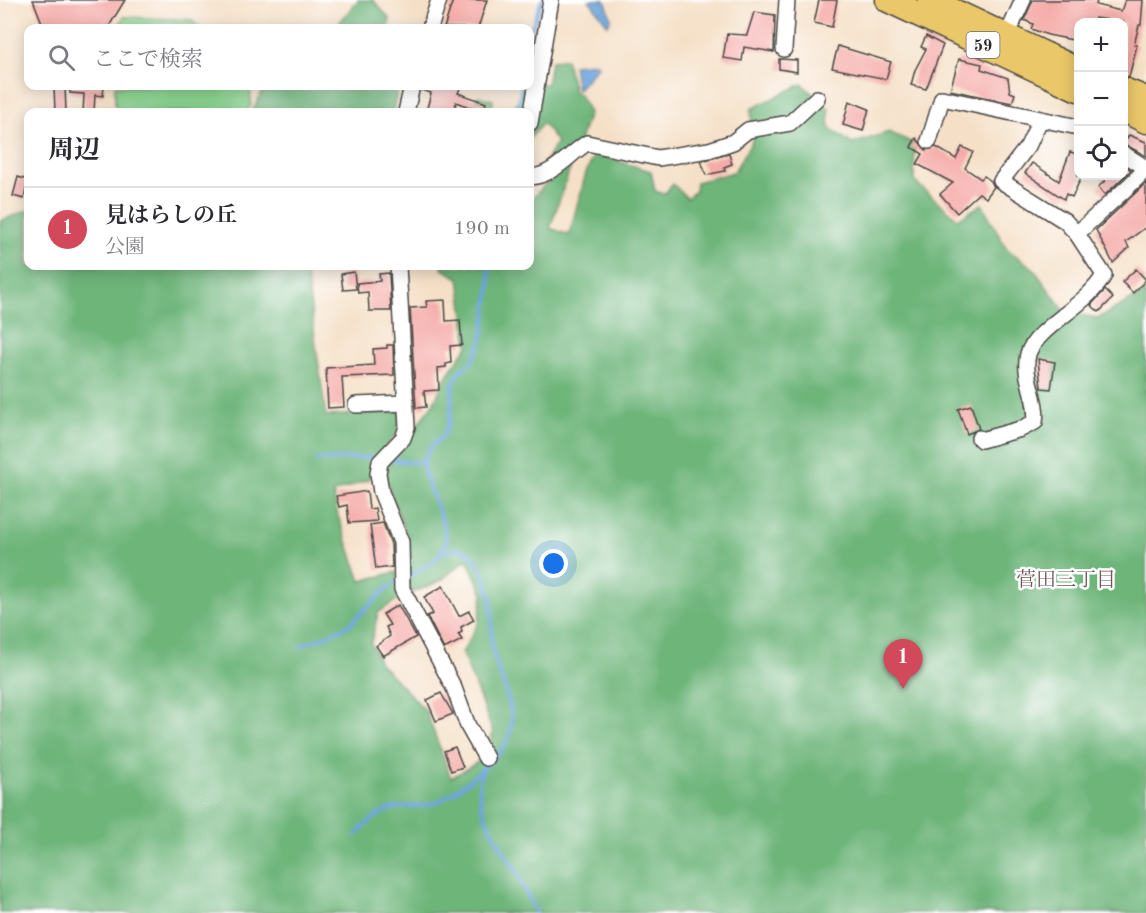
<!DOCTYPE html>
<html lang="ja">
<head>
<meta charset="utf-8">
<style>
	body { margin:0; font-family:"Old Standard TT","Noto Serif JP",serif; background:#f7f7f7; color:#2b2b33 }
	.controls { position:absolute; right:18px; top:18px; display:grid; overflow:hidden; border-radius:12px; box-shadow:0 3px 15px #0003 }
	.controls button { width:54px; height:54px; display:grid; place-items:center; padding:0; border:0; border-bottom:2px solid #e1e1e2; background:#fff; color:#2b2b33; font:30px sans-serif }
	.you { position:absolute; left:554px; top:564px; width:21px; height:21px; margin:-15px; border:4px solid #fff; border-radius:50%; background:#1a73e8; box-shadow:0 0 0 9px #1a73e833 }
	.badge { display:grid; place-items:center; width:39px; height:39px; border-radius:50%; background:#d1495b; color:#fff; font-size:20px; font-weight:700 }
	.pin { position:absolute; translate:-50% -50px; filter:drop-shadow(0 2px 3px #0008) }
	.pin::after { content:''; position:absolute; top:32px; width:21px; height:18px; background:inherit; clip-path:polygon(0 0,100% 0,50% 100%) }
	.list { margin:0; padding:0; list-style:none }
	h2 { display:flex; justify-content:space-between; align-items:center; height:78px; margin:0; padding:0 24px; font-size:26px }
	h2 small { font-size:20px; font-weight:400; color:#7c7c81 }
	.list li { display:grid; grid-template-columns:39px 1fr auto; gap:18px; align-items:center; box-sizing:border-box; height:84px; padding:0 24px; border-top:2px solid #e1e1e2 }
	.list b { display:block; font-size:22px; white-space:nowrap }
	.list p { margin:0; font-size:20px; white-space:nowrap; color:#7c7c81 }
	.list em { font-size:20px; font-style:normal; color:#7c7c81 }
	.icon { flex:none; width:33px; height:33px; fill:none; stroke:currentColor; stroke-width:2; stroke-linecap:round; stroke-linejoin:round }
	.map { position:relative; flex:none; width:1146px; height:913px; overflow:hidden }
	.search { position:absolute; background:#fff; box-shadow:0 3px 15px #0003; left:24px; top:24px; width:510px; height:66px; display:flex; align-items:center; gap:15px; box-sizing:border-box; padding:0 21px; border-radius:12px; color:#7c7c81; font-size:22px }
	.panel { position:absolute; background:#fff; box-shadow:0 3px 15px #0003; left:24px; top:108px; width:510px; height:162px; border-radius:12px }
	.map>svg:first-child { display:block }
	.green { fill:#89d38f; stroke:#5a7f5d; stroke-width:1.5 }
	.forest { fill:#6eb57a; stroke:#4c7052; stroke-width:1.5 }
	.water { fill:#6da5dc; stroke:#4c6884; stroke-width:1.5 }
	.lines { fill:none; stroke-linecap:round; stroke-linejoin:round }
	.stream { stroke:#6da5dc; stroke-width:4 }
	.building { fill:#f5aba8 }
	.minor-casing { stroke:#494642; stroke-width:18 }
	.primary-casing { stroke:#494642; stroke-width:27 }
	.minor { stroke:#fff; stroke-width:15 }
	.primary { stroke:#eac769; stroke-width:24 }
	.labels { text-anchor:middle; stroke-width:5; stroke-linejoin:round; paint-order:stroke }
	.shield { fill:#fff; stroke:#6b6b6b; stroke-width:1.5 }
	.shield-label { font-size:16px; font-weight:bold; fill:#2b2b2b }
	.neighbourhood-label { font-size:20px; fill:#725857; stroke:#fff }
</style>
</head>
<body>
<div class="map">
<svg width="1146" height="913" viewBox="0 0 1146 913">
	<rect width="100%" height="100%" fill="#fff"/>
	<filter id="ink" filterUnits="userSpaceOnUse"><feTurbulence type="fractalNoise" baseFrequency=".0167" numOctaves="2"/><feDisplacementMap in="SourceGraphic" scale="12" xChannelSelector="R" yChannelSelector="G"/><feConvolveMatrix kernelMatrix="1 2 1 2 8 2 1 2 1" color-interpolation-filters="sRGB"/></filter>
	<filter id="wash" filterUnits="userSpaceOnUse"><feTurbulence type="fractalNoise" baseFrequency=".008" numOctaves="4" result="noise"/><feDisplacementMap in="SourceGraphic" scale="24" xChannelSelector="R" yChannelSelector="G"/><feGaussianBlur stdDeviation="1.35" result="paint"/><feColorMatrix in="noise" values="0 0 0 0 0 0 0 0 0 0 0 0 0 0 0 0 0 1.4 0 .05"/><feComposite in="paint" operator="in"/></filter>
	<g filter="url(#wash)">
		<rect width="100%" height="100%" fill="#f5e0c7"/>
		<g class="green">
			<path d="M 124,17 L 191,20 L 200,28 L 118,28 Z"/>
			<path d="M 115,86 L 250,86 L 251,105 L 246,112 L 127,112 L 115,111 Z"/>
		</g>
		<g class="forest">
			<path d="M 358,0 L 373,0 L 390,19 L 388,28 L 335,28 Z"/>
			<path d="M 566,59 L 574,92 L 580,95 L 589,113 L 550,228 L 569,235 L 586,173 L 595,154 L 651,171 L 655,191 L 664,194 L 673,184 L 687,198 L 695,191 L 696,182 L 734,172 L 752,141 L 751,109 L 802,84 L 829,109 L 829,127 L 852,144 L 889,132 L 915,144 L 914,181 L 958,219 L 982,204 L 1007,249 L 1033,268 L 1065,312 L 1098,318 L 1146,292 L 1146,913 L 0,913 L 0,221 L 28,210 L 28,266 L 305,266 L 326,416 L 400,411 C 402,447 371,448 370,479 L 333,493 L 338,516 L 361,581 L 396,572 L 400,598 L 378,613 L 371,643 L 380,663 L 426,711 L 451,778 L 488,756 L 493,732 L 462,653 L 478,624 L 483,594 L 467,559 L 440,581 L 412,593 L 408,586 L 408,540 L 384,474 L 389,462 L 433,404 L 447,375 L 468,346 L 459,278 L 442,269 L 443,266 L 530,266 L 530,201 L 549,180 L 544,163 L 557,142 L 543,123 L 530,138 L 530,112 L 512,112 L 525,86 L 530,86 L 530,83 L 547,84 L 551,61 Z"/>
			<path d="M 265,86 L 398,86 L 393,112 L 252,112 Z"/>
			<path d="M 478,96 L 493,100 L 492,112 L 459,112 L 459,110 L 471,110 Z"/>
		</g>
		<g class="water">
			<path d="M 589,0 L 605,0 L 611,18 L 608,25 Z"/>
			<path d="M 596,63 L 598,66 L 577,90 L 573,65 Z"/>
		</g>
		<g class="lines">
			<g class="stream">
				<path d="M 530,32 L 542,0"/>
				<path d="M 519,112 L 521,86"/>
				<path d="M 390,459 L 413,463 L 424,460"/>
				<path d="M 315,460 L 379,457"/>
				<path d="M 407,577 L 437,559 L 446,542 L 444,526 L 424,472 L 424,460 L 430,448 L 445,433 L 450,419 L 453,384 L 460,371 L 472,361 L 482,340 L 490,288 L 489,266"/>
				<path d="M 300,647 L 348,626 L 387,588 L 398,582"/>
				<path d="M 484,766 C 468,805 498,839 515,870 C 523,884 529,899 536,913"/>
				<path d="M 356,835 C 368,821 382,809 401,807 C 414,805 426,808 437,802 C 458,792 482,770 498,754 C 528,723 500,684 493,651 C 490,638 492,627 492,614 C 492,594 482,553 459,549 C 454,548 446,551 441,552"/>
			</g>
		</g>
		<g id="blocks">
			<g class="building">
				<path d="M 33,0 L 125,0 L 108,28 L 44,28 Z"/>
				<path d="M 453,0 L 487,0 L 478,28 L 444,28 Z"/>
				<path d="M 819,0 L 837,0 L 832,27 L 814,23 Z"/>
				<path d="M 1033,0 L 1097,0 L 1096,5 L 1121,11 L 1125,0 L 1143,0 L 1141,25 L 1139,25 L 1134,45 L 1137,45 L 1129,77 L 1124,76 L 1124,22 L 1095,18 L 1094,22 L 1078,22 L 1078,41 L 1048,35 L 1031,29 L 1033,24 L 1024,20 Z"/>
				<path d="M 754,12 L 775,15 L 774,52 L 744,47 L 742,61 L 723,58 L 727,34 L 747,35 Z"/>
				<path d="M 926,36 L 943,45 L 926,89 L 911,85 L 915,70 L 926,49 L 921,47 Z"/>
				<path d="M 838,46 L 891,62 L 886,79 L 832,68 Z"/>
				<path d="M 779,59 L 797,60 L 797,72 L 779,69 Z"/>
				<path d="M 959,59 L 982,64 L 981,69 L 1008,78 L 1010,92 L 1015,94 L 1012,103 L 950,90 Z"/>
				<path d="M 54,86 L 65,86 L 66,112 L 55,112 Z"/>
				<path d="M 70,86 L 104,86 L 103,96 L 95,95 L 94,112 L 83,112 L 84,94 L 70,93 Z"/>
				<path d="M 421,86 L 461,86 L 458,93 L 486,103 L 483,112 L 456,102 L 454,112 L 426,112 L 431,93 L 421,90 Z"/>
				<path d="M 849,101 L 869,109 L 863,131 L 843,125 Z"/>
				<path d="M 1129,135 L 1146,142 L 1146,156 L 1124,144 L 1124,138 L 1127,139 Z"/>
				<path d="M 916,138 L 926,150 L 936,147 L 956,159 L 962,147 L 973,152 L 965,168 L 981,179 L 984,176 L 991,181 L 994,187 L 986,198 L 979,193 L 957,213 L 940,194 L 953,183 L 917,164 L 923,154 L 911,147 Z"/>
				<path d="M 1070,152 L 1078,154 L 1078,176 L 1082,176 L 1072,197 L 1066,194 L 1064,199 L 1025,173 L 1032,163 L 1059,181 Z"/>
				<path d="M 729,154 L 732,164 L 724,167 L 725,171 L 706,175 L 701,161 Z"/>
				<path d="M 1124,165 L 1131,170 L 1105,195 L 1098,187 L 1105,181 L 1101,176 L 1124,176 Z"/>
				<path d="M 18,177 L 28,180 L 24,199 L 13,196 Z"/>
				<path d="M 1146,183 L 1146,227 L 1126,242 L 1129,248 L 1113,263 L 1096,230 Z"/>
				<path d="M 1136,269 L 1146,280 L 1133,293 L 1122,282 Z"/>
				<path d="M 354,272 L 356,289 L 343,290 L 341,274 Z"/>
				<path d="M 389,273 L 391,311 L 369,311 L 368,292 L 358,293 L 357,283 L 380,281 L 379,274 Z"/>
				<path d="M 1105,290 L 1113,298 L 1099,312 L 1091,305 Z"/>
				<path d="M 445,300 L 446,321 L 460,320 L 462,345 L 450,346 L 451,363 L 446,364 L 446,367 L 438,368 L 439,390 L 424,391 L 426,407 L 416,408 L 410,308 L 427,307 L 426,301 Z"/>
				<path d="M 387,345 L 393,345 L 394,375 L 342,377 L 344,407 L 328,408 L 326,368 L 374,365 L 373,349 L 387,348 Z"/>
				<path d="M 1038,359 L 1055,362 L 1051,389 L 1041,388 Z"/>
				<path d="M 971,405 L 979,429 L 967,434 L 958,409 Z"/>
				<path d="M 367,491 L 369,509 L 375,508 L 377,521 L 349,523 L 347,505 L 339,507 L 336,496 Z"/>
				<path d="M 383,523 L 391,544 L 392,567 L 376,569 L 370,525 Z"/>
				<path d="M 443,586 L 459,616 L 469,611 L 474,620 L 461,627 L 462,632 L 458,634 L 462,640 L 444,649 L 427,616 L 433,614 L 424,597 Z"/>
				<path d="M 398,605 L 416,637 L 383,656 L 376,646 L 390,636 L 386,627 L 390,625 L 383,614 Z"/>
				<path d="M 441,693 L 453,714 L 436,721 L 427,700 Z"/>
				<path d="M 455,747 L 463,767 L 451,771 L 444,751 Z"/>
			</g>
		</g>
	</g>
	<g filter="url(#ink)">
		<use href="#blocks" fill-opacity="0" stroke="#494642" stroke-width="1.5"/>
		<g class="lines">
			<defs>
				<g id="minor">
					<path d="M 430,28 L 439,0"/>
					<path d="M 1007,35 L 1023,0"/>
					<path d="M 784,49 L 787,0"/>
					<path d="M 406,112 L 412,86"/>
					<path d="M 530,123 L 551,0"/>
					<path d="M 929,141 L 942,98 L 1078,127"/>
					<path d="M 1124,154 L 1146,168"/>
					<path d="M 530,177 C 553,176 568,155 587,143 L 658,158 L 709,150 L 733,142 L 748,130 L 790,123 L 817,98"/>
					<path d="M 1077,234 C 1100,211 1124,192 1146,169"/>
					<path d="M 398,266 L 407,427 L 403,438 L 380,462 L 378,473 L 381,492 L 401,542 L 402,589 L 454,688 L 468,726 L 486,758"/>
					<path d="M 356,405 L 406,403"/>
					<path d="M 979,438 L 981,440 L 1021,429 L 1035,422 C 1039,399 1022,378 1028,354 C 1036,328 1089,304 1104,275 L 1077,234 L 1065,221 L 1001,181 L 1028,146 L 1040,120"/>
				</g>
				<g id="primary">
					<path d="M 888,0 L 1078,89"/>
					<path d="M 930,0 L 1078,70"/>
					<path d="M 1124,90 L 1146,99"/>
					<path d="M 1124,110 L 1146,121"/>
				</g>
			</defs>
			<use href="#minor" class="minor-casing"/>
			<use href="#primary" class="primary-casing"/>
			<use href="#minor" class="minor"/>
			<use href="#primary" class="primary"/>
		</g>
	</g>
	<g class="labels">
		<rect class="shield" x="966.5" y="32" width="33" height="26" rx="4.5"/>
		<g class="shield-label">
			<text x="983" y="51">59</text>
		</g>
		<g class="neighbourhood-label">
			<text x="1066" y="586">菅田三丁目</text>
		</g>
	</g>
</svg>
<div class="controls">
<button>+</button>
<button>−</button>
<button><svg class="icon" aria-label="locate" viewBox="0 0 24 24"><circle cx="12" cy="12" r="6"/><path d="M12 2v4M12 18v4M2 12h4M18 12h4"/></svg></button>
</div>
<div class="you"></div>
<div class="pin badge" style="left:903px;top:689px">1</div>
<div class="search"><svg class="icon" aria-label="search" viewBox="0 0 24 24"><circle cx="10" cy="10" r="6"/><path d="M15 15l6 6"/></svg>ここで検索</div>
<section class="panel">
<h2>周辺<small></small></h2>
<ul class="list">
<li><span class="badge">1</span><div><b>見はらしの丘</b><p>公園</p></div><em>190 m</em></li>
</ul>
</section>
</div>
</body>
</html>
